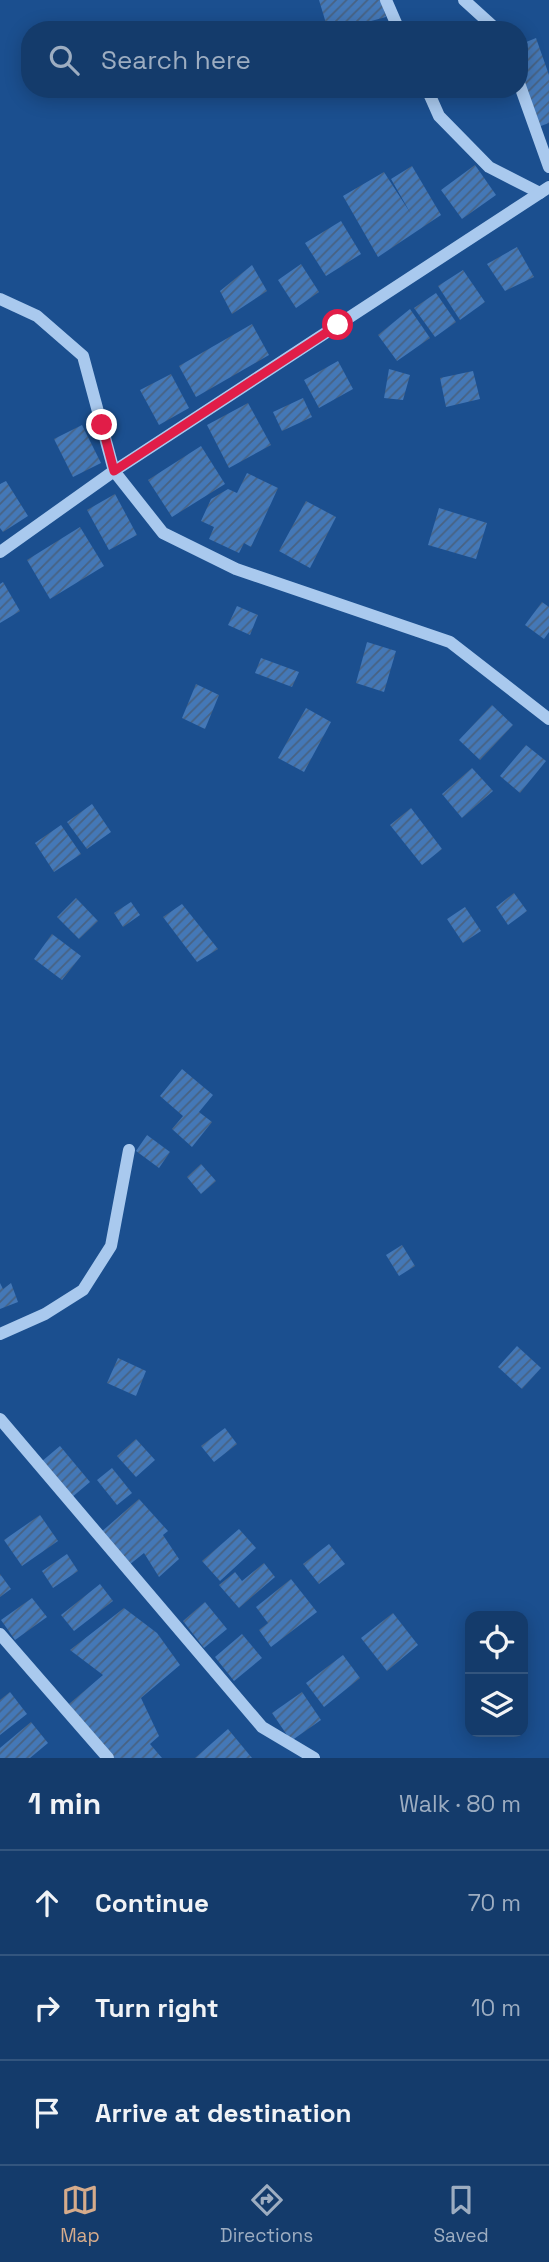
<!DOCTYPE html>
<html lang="en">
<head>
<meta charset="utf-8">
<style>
	body { margin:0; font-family:"Space Grotesk",sans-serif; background:#214673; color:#f1f3f6 }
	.controls { position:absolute; right:21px; bottom:21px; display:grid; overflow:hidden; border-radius:14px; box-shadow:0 4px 18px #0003 }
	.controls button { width:63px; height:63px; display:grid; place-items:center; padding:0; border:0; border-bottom:2px solid #33557e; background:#143b6b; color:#f1f3f6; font:35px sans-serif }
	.stop { position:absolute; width:21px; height:21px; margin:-16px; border:5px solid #e11d48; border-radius:50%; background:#fff }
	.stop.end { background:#e11d48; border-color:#fff; box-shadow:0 2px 7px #0008 }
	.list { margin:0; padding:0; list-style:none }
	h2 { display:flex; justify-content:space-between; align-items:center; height:91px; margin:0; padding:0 28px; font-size:30px }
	h2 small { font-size:23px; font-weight:400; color:#9dadc1 }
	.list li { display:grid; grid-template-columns:46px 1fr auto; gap:21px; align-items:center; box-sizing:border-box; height:105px; padding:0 28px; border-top:2px solid #33557e }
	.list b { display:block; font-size:26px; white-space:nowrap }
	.list em { font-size:23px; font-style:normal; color:#9dadc1 }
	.icon { flex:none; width:38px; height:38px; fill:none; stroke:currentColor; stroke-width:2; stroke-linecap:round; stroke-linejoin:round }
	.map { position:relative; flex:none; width:549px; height:1758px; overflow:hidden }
	.search { position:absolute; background:#143b6b; box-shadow:0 4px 18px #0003; left:21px; right:21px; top:21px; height:77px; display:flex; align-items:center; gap:18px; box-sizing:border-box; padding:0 24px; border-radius:28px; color:#9dadc1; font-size:26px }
	.sheet { height:406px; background:#143b6b }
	nav { display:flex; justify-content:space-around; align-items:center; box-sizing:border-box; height:98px; border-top:2px solid #33557e; background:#143b6b; font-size:19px; color:#9dadc1 }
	nav a { display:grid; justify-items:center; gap:4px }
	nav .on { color:#d6ab8b }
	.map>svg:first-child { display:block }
	.building { fill:url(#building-hatch) }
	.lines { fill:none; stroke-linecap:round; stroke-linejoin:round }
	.minor { stroke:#a9c9ee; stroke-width:12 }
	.route { stroke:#e11d48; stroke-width:9 }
</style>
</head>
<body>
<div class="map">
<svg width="549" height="1758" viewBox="0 0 549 1758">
	<defs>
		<pattern id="building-hatch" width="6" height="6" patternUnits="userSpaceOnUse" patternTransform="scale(1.75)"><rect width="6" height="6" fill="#4478b7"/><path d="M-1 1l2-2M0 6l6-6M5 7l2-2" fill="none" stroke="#486282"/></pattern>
	</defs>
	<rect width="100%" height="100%" fill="#1b4f8f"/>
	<g class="building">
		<path d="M 319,0 L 381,0 L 386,17 L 360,24 L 361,30 L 328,30 Z"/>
		<path d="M 536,38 L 549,75 L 549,123 L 538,127 L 519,74 L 519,45 Z"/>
		<path d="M 475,165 L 496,195 L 462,219 L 441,190 Z"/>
		<path d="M 412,166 L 441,215 L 378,257 L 343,196 L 384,172 L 411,214 L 391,179 Z"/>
		<path d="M 341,221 L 361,254 L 326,276 L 305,243 Z"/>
		<path d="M 517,247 L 534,277 L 505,291 L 487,264 Z"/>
		<path d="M 301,264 L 319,292 L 296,308 L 278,280 Z"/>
		<path d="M 252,265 L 267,291 L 232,314 L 220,291 Z"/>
		<path d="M 463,270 L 485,302 L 460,320 L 438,286 Z"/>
		<path d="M 436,293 L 456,322 L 435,337 L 414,308 Z"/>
		<path d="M 410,309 L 430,338 L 397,361 L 378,335 Z"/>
		<path d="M 252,324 L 269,355 L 196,397 L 179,366 Z"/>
		<path d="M 338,361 L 353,389 L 319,408 L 304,380 Z"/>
		<path d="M 389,369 L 410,375 L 403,400 L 384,398 Z"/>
		<path d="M 473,371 L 480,399 L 446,407 L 440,378 Z"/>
		<path d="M 171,374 L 189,408 L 159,425 L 140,390 Z"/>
		<path d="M 303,398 L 312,417 L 282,431 L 273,412 Z"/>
		<path d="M 248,403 L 271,445 L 229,468 L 207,425 Z"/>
		<path d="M 82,425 L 101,463 L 73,477 L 54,439 Z"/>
		<path d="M 201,446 L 225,484 L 172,517 L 148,480 Z"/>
		<path d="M 247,473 L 278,488 L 251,547 L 244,543 L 239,553 L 209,539 L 214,527 L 201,521 L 211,499 L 228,489 L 237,493 Z"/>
		<path d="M 6,481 L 28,516 L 3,532 L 0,528 L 0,484 Z"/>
		<path d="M 115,494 L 137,535 L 109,550 L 87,510 Z"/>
		<path d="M 306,501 L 336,517 L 310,568 L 279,551 Z"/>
		<path d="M 439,508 L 487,523 L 476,559 L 428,545 Z"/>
		<path d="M 80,527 L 104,566 L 50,599 L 27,560 Z"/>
		<path d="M 3,582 L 20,611 L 0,623 L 0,584 Z"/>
		<path d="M 542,602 L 549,607 L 549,632 L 544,639 L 525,625 Z"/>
		<path d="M 237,606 L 258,615 L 250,635 L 228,625 Z"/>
		<path d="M 367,642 L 396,651 L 384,692 L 356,683 Z"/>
		<path d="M 261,658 L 299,672 L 292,687 L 255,673 Z"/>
		<path d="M 196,684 L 219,695 L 205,729 L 182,718 Z"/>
		<path d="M 492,705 L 513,725 L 480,760 L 459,740 Z"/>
		<path d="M 306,708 L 331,722 L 304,772 L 278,758 Z"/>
		<path d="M 526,745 L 546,761 L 520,793 L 500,776 Z"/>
		<path d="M 472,768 L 493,791 L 462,818 L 442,794 Z"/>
		<path d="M 92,804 L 111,832 L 87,849 L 67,822 Z"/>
		<path d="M 411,808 L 442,849 L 422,865 L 390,825 Z"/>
		<path d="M 61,825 L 81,854 L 54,872 L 35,843 Z"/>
		<path d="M 514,893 L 527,911 L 508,925 L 496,907 Z"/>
		<path d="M 76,898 L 98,921 L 79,939 L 57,917 Z"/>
		<path d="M 131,902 L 140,915 L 123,927 L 114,913 Z"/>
		<path d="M 182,904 L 218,949 L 197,962 L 163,917 Z"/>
		<path d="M 465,907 L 481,931 L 463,943 L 447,919 Z"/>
		<path d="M 52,934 L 81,956 L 62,980 L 34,959 Z"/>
		<path d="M 182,1069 L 213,1095 L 199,1112 L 212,1122 L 192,1147 L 172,1129 L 183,1116 L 160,1096 Z"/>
		<path d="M 147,1135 L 170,1152 L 159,1168 L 136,1151 Z"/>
		<path d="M 201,1164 L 216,1181 L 201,1194 L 187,1177 Z"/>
		<path d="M 402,1245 L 415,1266 L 399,1276 L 386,1255 Z"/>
		<path d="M 0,1283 L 3,1289 L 11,1283 L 18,1302 L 0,1309 Z"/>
		<path d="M 517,1346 L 541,1368 L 522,1389 L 498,1367 Z"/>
		<path d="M 118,1358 L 146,1371 L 136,1396 L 107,1383 Z"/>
		<path d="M 225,1428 L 237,1444 L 214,1462 L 201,1446 Z"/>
		<path d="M 136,1439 L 155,1460 L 136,1477 L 117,1456 Z"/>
		<path d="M 60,1446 L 90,1482 L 71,1498 L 41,1462 Z"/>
		<path d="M 112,1468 L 132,1493 L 117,1505 L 97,1480 Z"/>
		<path d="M 139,1499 L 168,1531 L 163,1535 L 179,1559 L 159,1577 L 144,1553 L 129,1565 L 100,1533 Z"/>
		<path d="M 40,1515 L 58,1541 L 22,1566 L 4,1540 Z"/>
		<path d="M 239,1529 L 256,1548 L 220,1581 L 202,1561 Z"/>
		<path d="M 329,1544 L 345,1564 L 319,1584 L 303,1564 Z"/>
		<path d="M 67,1554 L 78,1571 L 53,1588 L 42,1571 Z"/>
		<path d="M 264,1563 L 275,1577 L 239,1608 L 219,1585 L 235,1572 L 242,1581 Z"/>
		<path d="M 0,1574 L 11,1589 L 0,1597 Z"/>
		<path d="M 291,1579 L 317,1612 L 271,1647 L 259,1630 L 268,1623 L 256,1607 Z"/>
		<path d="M 100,1584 L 113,1601 L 74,1631 L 61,1615 Z"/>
		<path d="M 32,1598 L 47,1617 L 15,1640 L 1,1620 Z"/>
		<path d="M 205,1602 L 227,1629 L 204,1648 L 183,1621 Z"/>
		<path d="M 124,1608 L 157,1633 L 180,1665 L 141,1698 L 159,1736 L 150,1744 L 162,1758 L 112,1758 L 69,1704 L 103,1675 L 70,1650 Z"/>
		<path d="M 393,1613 L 418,1645 L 387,1671 L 361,1638 Z"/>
		<path d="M 242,1634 L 262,1658 L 234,1681 L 215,1657 Z"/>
		<path d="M 343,1655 L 360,1678 L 324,1707 L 306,1683 Z"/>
		<path d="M 10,1692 L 27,1714 L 0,1735 L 0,1700 Z"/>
		<path d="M 302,1692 L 321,1720 L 291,1741 L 272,1713 Z"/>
		<path d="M 31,1722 L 48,1743 L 30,1758 L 0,1758 L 0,1748 Z"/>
		<path d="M 228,1729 L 252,1758 L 195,1758 Z"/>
	</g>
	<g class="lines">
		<g class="minor">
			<path d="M 386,0 L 399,30"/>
			<path d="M 464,0 L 497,30"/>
			<path d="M 519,83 L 549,167"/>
			<path d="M 427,89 L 439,116 L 489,167 L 540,193"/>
			<path d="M 0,299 L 37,316 L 83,356 L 114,471 L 163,533 L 236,569 L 450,642 L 549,719"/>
			<path d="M 0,552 L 114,471 L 549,187"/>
			<path d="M 0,1334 L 45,1314 L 83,1290 L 111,1246 L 129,1150"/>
			<path d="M 0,1419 L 262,1727 L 314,1758"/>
			<path d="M 0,1634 L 108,1758"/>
		</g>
	</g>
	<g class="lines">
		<path class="route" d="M 102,425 L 114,471 L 338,325"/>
	</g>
</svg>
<div class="controls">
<button><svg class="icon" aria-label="locate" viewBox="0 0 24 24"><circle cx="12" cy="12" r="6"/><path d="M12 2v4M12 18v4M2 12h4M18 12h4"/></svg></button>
<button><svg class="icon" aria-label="layers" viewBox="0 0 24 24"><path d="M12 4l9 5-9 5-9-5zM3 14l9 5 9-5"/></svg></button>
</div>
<div class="stop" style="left:338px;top:325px"></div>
<div class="stop end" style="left:102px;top:425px"></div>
<div class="search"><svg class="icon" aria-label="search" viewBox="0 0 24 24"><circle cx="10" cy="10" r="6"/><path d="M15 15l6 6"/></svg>Search here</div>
</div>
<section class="sheet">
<h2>1 min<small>Walk · 80 m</small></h2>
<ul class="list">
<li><svg class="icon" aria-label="ahead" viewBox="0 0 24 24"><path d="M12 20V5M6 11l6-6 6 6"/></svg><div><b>Continue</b></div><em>70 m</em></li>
<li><svg class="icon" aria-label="right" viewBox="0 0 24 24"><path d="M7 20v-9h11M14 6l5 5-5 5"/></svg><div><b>Turn right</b></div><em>10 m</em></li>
<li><svg class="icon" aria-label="arrive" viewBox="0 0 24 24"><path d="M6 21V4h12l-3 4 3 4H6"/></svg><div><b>Arrive at destination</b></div></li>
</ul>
</section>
<nav>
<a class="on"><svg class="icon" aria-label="map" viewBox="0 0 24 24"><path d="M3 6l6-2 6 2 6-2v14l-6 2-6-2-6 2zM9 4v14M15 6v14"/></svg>Map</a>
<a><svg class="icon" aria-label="directions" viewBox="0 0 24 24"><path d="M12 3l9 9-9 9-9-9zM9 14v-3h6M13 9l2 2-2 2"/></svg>Directions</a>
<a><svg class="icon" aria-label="saved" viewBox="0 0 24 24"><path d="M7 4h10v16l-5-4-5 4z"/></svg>Saved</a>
</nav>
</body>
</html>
